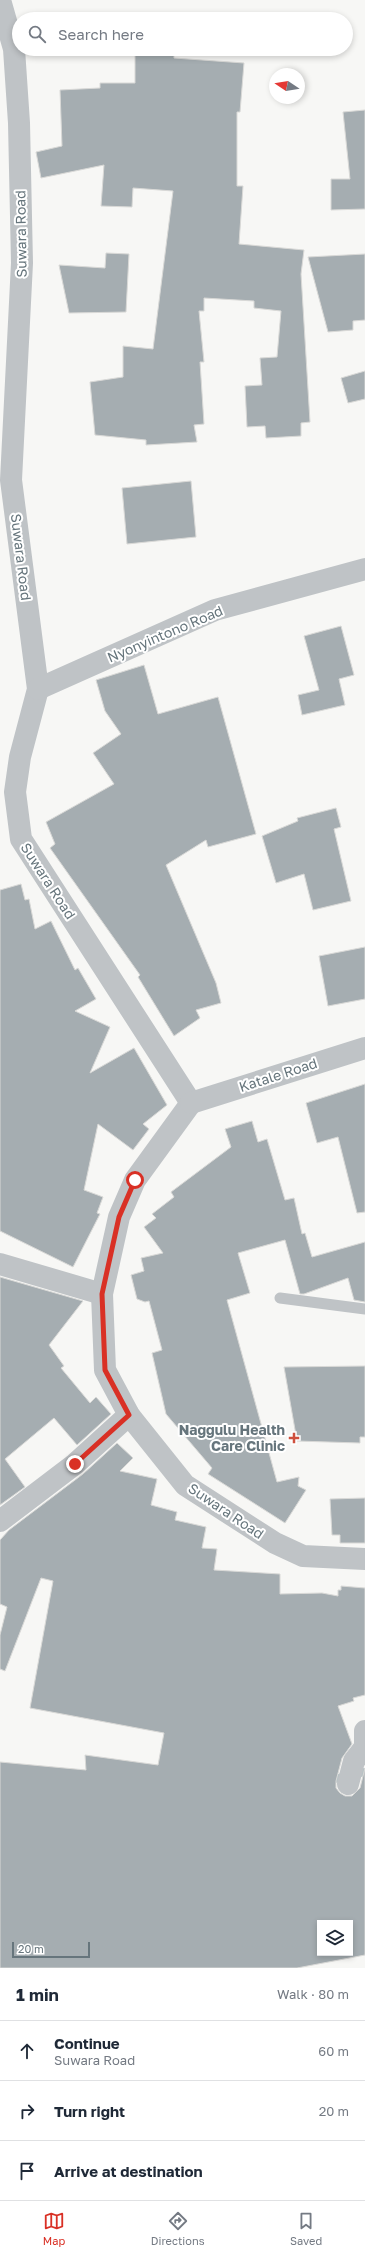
<!DOCTYPE html>
<html lang="en">
<head>
<meta charset="utf-8">
<style>
	body { margin:0; font-family:"Golos Text",sans-serif; background:#f6f6f7; color:#1f2937 }
	.controls { position:absolute; right:12px; bottom:12px; display:grid; overflow:hidden; border-radius:0px; box-shadow:0 2px 6px #0003 }
	.controls button { width:36px; height:36px; display:grid; place-items:center; padding:0; border:0; border-bottom:1px solid #e0e1e3; background:#fff; color:#1f2937; font:20px sans-serif }
	.compass { position:absolute; left:269px; top:68px; width:36px; height:36px; border-radius:50%; background:#fff; box-shadow:0 2px 6px #0003; rotate:282deg }
	.scale { position:absolute; left:12px; bottom:10px; width:78px; box-sizing:border-box; padding-left:4px; border:2px solid #66757c; border-top:0; font-size:11px; line-height:14px; white-space:nowrap; color:#66757c; -webkit-text-stroke:3px #fff; paint-order:stroke }
	.stop { position:absolute; width:12px; height:12px; margin:-9px; border:3px solid #d93025; border-radius:50%; background:#fff }
	.stop.end { background:#d93025; border-color:#fff; box-shadow:0 1px 4px #0008 }
	.list { margin:0; padding:0; list-style:none }
	h2 { display:flex; justify-content:space-between; align-items:center; height:52px; margin:0; padding:0 16px; font-size:17px }
	h2 small { font-size:13px; font-weight:400; color:#747a83 }
	.list li { display:grid; grid-template-columns:26px 1fr auto; gap:12px; align-items:center; box-sizing:border-box; height:60px; padding:0 16px; border-top:1px solid #e0e1e3 }
	.list b { display:block; font-size:15px; white-space:nowrap }
	.list p { margin:0; font-size:13px; white-space:nowrap; color:#747a83 }
	.list em { font-size:13px; font-style:normal; color:#747a83 }
	.icon { flex:none; width:22px; height:22px; fill:none; stroke:currentColor; stroke-width:2; stroke-linecap:round; stroke-linejoin:round }
	.map { position:relative; flex:none; width:365px; height:1968px; overflow:hidden }
	.search { position:absolute; background:#fff; box-shadow:0 2px 6px #0003; left:12px; right:12px; top:12px; height:44px; display:flex; align-items:center; gap:10px; box-sizing:border-box; padding:0 14px; border-radius:22px; color:#747a83; font-size:15px }
	.sheet { height:232px; background:#fff }
	nav { display:flex; justify-content:space-around; align-items:center; box-sizing:border-box; height:56px; border-top:1px solid #e0e1e3; background:#fff; font-size:11px; color:#747a83 }
	nav a { display:grid; justify-items:center; gap:2px }
	nav .on { color:#d93025 }
	.map>svg:first-child { display:block }
	.lines { fill:none; stroke-linecap:round; stroke-linejoin:round }
	.stream { stroke:#b6c2c5; stroke-width:8 }
	.building { fill:#a5adb1; stroke:#d9d9d7; fill-rule:evenodd }
	.service { stroke:#bfc3c6; stroke-width:11 }
	.minor { stroke:#bfc3c6; stroke-width:22 }
	.route { stroke:#d93025; stroke-width:5 }
	.poi-dot { fill:#cf503e; stroke:#fff; stroke-width:1.5 }
	.labels { text-anchor:middle; stroke-width:4; stroke-linejoin:round; paint-order:stroke }
	.street-label { font-size:14px; fill:#66757c; stroke:#fff }
	.poi-label { font-size:14px; font-weight:bold; fill:#66757c; stroke:#fff; text-anchor:end }
</style>
</head>
<body>
<div class="map">
<svg width="365" height="1968" viewBox="0 0 365 1968">
	<rect width="100%" height="100%" fill="#f7f7f5"/>
	<g class="lines">
		<path class="stream" d="M 326,1781 L 365,1772"/>
	</g>
	<g class="building">
		<path d="M 135,49 L 174,49 L 174,58 L 244,63 L 240,112 L 237,112 L 237,186 L 243,186 L 239,244 L 304,250 L 301,274 L 310,422 L 301,423 L 301,436 L 266,438 L 265,426 L 247,427 L 245,386 L 262,385 L 260,358 L 277,357 L 281,311 L 254,308 L 254,301 L 204,298 L 204,311 L 199,311 L 204,362 L 200,362 L 204,424 L 194,425 L 197,442 L 146,445 L 146,440 L 95,435 L 90,382 L 123,377 L 123,346 L 153,349 L 173,191 L 133,188 L 132,207 L 101,206 L 104,165 L 41,178 L 36,152 L 62,146 L 60,90 L 100,88 L 100,83 L 135,83 Z"/>
		<path d="M 365,110 L 365,209 L 331,210 L 331,179 L 350,179 L 343,112 Z"/>
		<path d="M 106,253 L 129,254 L 126,312 L 69,313 L 59,265 L 105,268 Z"/>
		<path d="M 365,254 L 365,320 L 353,321 L 353,330 L 328,332 L 308,257 Z"/>
		<path d="M 365,371 L 365,399 L 348,403 L 341,378 Z"/>
		<path d="M 191,481 L 196,537 L 127,544 L 122,488 Z"/>
		<path d="M 341,626 L 354,675 L 339,679 L 345,705 L 302,715 L 298,695 L 319,690 L 304,636 Z"/>
		<path d="M 144,665 L 158,714 L 218,697 L 256,834 L 208,847 L 206,840 L 166,865 L 216,983 L 221,1003 L 196,1010 L 200,1018 L 174,1036 L 138,977 L 140,975 L 50,848 L 55,844 L 46,822 L 114,784 L 93,753 L 121,734 L 105,711 L 96,680 Z"/>
		<path d="M 336,808 L 341,827 L 334,829 L 351,901 L 313,910 L 304,874 L 276,883 L 262,836 L 298,821 L 297,818 Z"/>
		<path d="M 21,884 L 25,900 L 29,899 L 35,929 L 51,921 L 75,970 L 78,968 L 96,999 L 75,1011 L 110,1027 L 90,1073 L 134,1048 L 167,1105 L 143,1124 L 149,1129 L 133,1150 L 98,1124 L 84,1190 L 103,1197 L 97,1213 L 100,1214 L 73,1267 L 0,1231 L 0,890 Z"/>
		<path d="M 365,947 L 365,999 L 328,1006 L 319,956 Z"/>
		<path d="M 365,1084 L 365,1212 L 357,1213 L 338,1137 L 317,1143 L 306,1103 Z"/>
		<path d="M 252,1121 L 258,1142 L 267,1139 L 285,1200 L 294,1198 L 302,1234 L 305,1233 L 312,1257 L 365,1242 L 365,1302 L 354,1300 L 348,1278 L 304,1294 L 300,1294 L 285,1240 L 238,1253 L 250,1293 L 227,1300 L 277,1482 L 299,1477 L 298,1486 L 306,1490 L 285,1523 L 208,1474 L 212,1468 L 166,1414 L 152,1353 L 162,1350 L 149,1301 L 145,1302 L 137,1299 L 131,1275 L 144,1271 L 141,1258 L 163,1253 L 144,1227 L 156,1218 L 152,1214 L 174,1197 L 171,1192 L 231,1147 L 225,1129 Z"/>
		<path d="M 0,1277 L 83,1301 L 49,1345 L 64,1366 L 61,1368 L 90,1403 L 96,1397 L 111,1414 L 77,1445 L 54,1418 L 5,1459 L 25,1487 L 0,1505 Z"/>
		<path d="M 365,1366 L 365,1437 L 360,1437 L 360,1443 L 297,1441 L 284,1367 Z"/>
		<path d="M 117,1443 L 133,1458 L 120,1471 L 157,1479 L 151,1505 L 177,1512 L 175,1520 L 206,1527 L 202,1548 L 217,1549 L 214,1570 L 280,1574 L 280,1594 L 322,1593 L 338,1596 L 338,1590 L 341,1590 L 341,1586 L 365,1588 L 365,1695 L 353,1698 L 354,1701 L 338,1706 L 352,1744 L 342,1758 L 336,1781 L 336,1788 L 340,1793 L 345,1796 L 352,1796 L 360,1788 L 365,1768 L 365,1955 L 297,1968 L 0,1968 L 0,1762 L 86,1770 L 85,1755 L 158,1765 L 164,1733 L 30,1708 L 53,1581 L 41,1578 L 5,1671 L 0,1669 L 0,1635 L 7,1607 L 0,1604 L 0,1540 L 9,1530 L 83,1474 ZM 320,1923 L 350,1923 L 350,1953 L 320,1953 Z"/>
		<path d="M 365,1498 L 365,1543 L 340,1543 L 340,1535 L 332,1535 L 330,1499 Z"/>
	</g>
	<g class="lines">
		<path class="service" d="M 280,1298 L 365,1309"/>
		<g class="minor">
			<path d="M 0,0 L 14,49 L 19,123 L 22,263 L 11,480 L 38,689 L 20,757 L 15,792 L 21,839 L 191,1103"/>
			<path d="M 38,689 L 215,610 L 365,569"/>
			<path d="M 191,1103 L 135,1180 L 119,1217 L 102,1294 L 105,1370 L 129,1415 L 185,1485 L 275,1543 L 303,1556 L 365,1559"/>
			<path d="M 191,1103 L 365,1048"/>
			<path d="M 0,1264 L 102,1294"/>
			<path d="M 0,1521 L 75,1464 L 129,1415"/>
			<path d="M 348,1784 L 354,1761 L 365,1747 L 365,1731"/>
		</g>
	</g>
	<g class="lines">
		<path class="route" d="M 75,1464 L 129,1415 L 105,1370 L 102,1294 L 119,1217 L 135,1180"/>
	</g>
	<path class="poi-dot" d="M292 1432h4v4h4v4h-4v4h-4v-4h-4v-4h4z"/>
	<g class="labels">
		<g class="street-label">
			<text transform="translate(21 234) rotate(-91)" y="5">Suwara Road</text>
			<text transform="translate(21 557) rotate(83)" y="5">Suwara Road</text>
			<text transform="translate(165 634) rotate(-23)" y="5">Nyonyintono Road</text>
			<text transform="translate(48 881) rotate(57)" y="5">Suwara Road</text>
			<text transform="translate(278 1075) rotate(-18)" y="5">Katale Road</text>
			<text transform="translate(226 1511) rotate(34)" y="5">Suwara Road</text>
		</g>
		<g class="poi-label">
			<text x="285" y="1435">Naggulu Health<tspan x="285" dy="16">Care Clinic</tspan></text>
		</g>
	</g>
</svg>
<div class="controls">
<button><svg class="icon" aria-label="layers" viewBox="0 0 24 24"><path d="M12 4l9 5-9 5-9-5zM3 14l9 5 9-5"/></svg></button>
</div>
<svg class="compass" viewBox="-18 -18 36 36"><path d="M0-13l5 13h-10z" fill="#e53935"/><path d="M0 13l5-13h-10z" fill="#747a83"/></svg>
<div class="scale">20 m</div>
<div class="stop" style="left:135px;top:1180px"></div>
<div class="stop end" style="left:75px;top:1464px"></div>
<div class="search"><svg class="icon" aria-label="search" viewBox="0 0 24 24"><circle cx="10" cy="10" r="6"/><path d="M15 15l6 6"/></svg>Search here</div>
</div>
<section class="sheet">
<h2>1 min<small>Walk · 80 m</small></h2>
<ul class="list">
<li><svg class="icon" aria-label="ahead" viewBox="0 0 24 24"><path d="M12 20V5M6 11l6-6 6 6"/></svg><div><b>Continue</b><p>Suwara Road</p></div><em>60 m</em></li>
<li><svg class="icon" aria-label="right" viewBox="0 0 24 24"><path d="M7 20v-9h11M14 6l5 5-5 5"/></svg><div><b>Turn right</b></div><em>20 m</em></li>
<li><svg class="icon" aria-label="arrive" viewBox="0 0 24 24"><path d="M6 21V4h12l-3 4 3 4H6"/></svg><div><b>Arrive at destination</b></div></li>
</ul>
</section>
<nav>
<a class="on"><svg class="icon" aria-label="map" viewBox="0 0 24 24"><path d="M3 6l6-2 6 2 6-2v14l-6 2-6-2-6 2zM9 4v14M15 6v14"/></svg>Map</a>
<a><svg class="icon" aria-label="directions" viewBox="0 0 24 24"><path d="M12 3l9 9-9 9-9-9zM9 14v-3h6M13 9l2 2-2 2"/></svg>Directions</a>
<a><svg class="icon" aria-label="saved" viewBox="0 0 24 24"><path d="M7 4h10v16l-5-4-5 4z"/></svg>Saved</a>
</nav>
</body>
</html>
